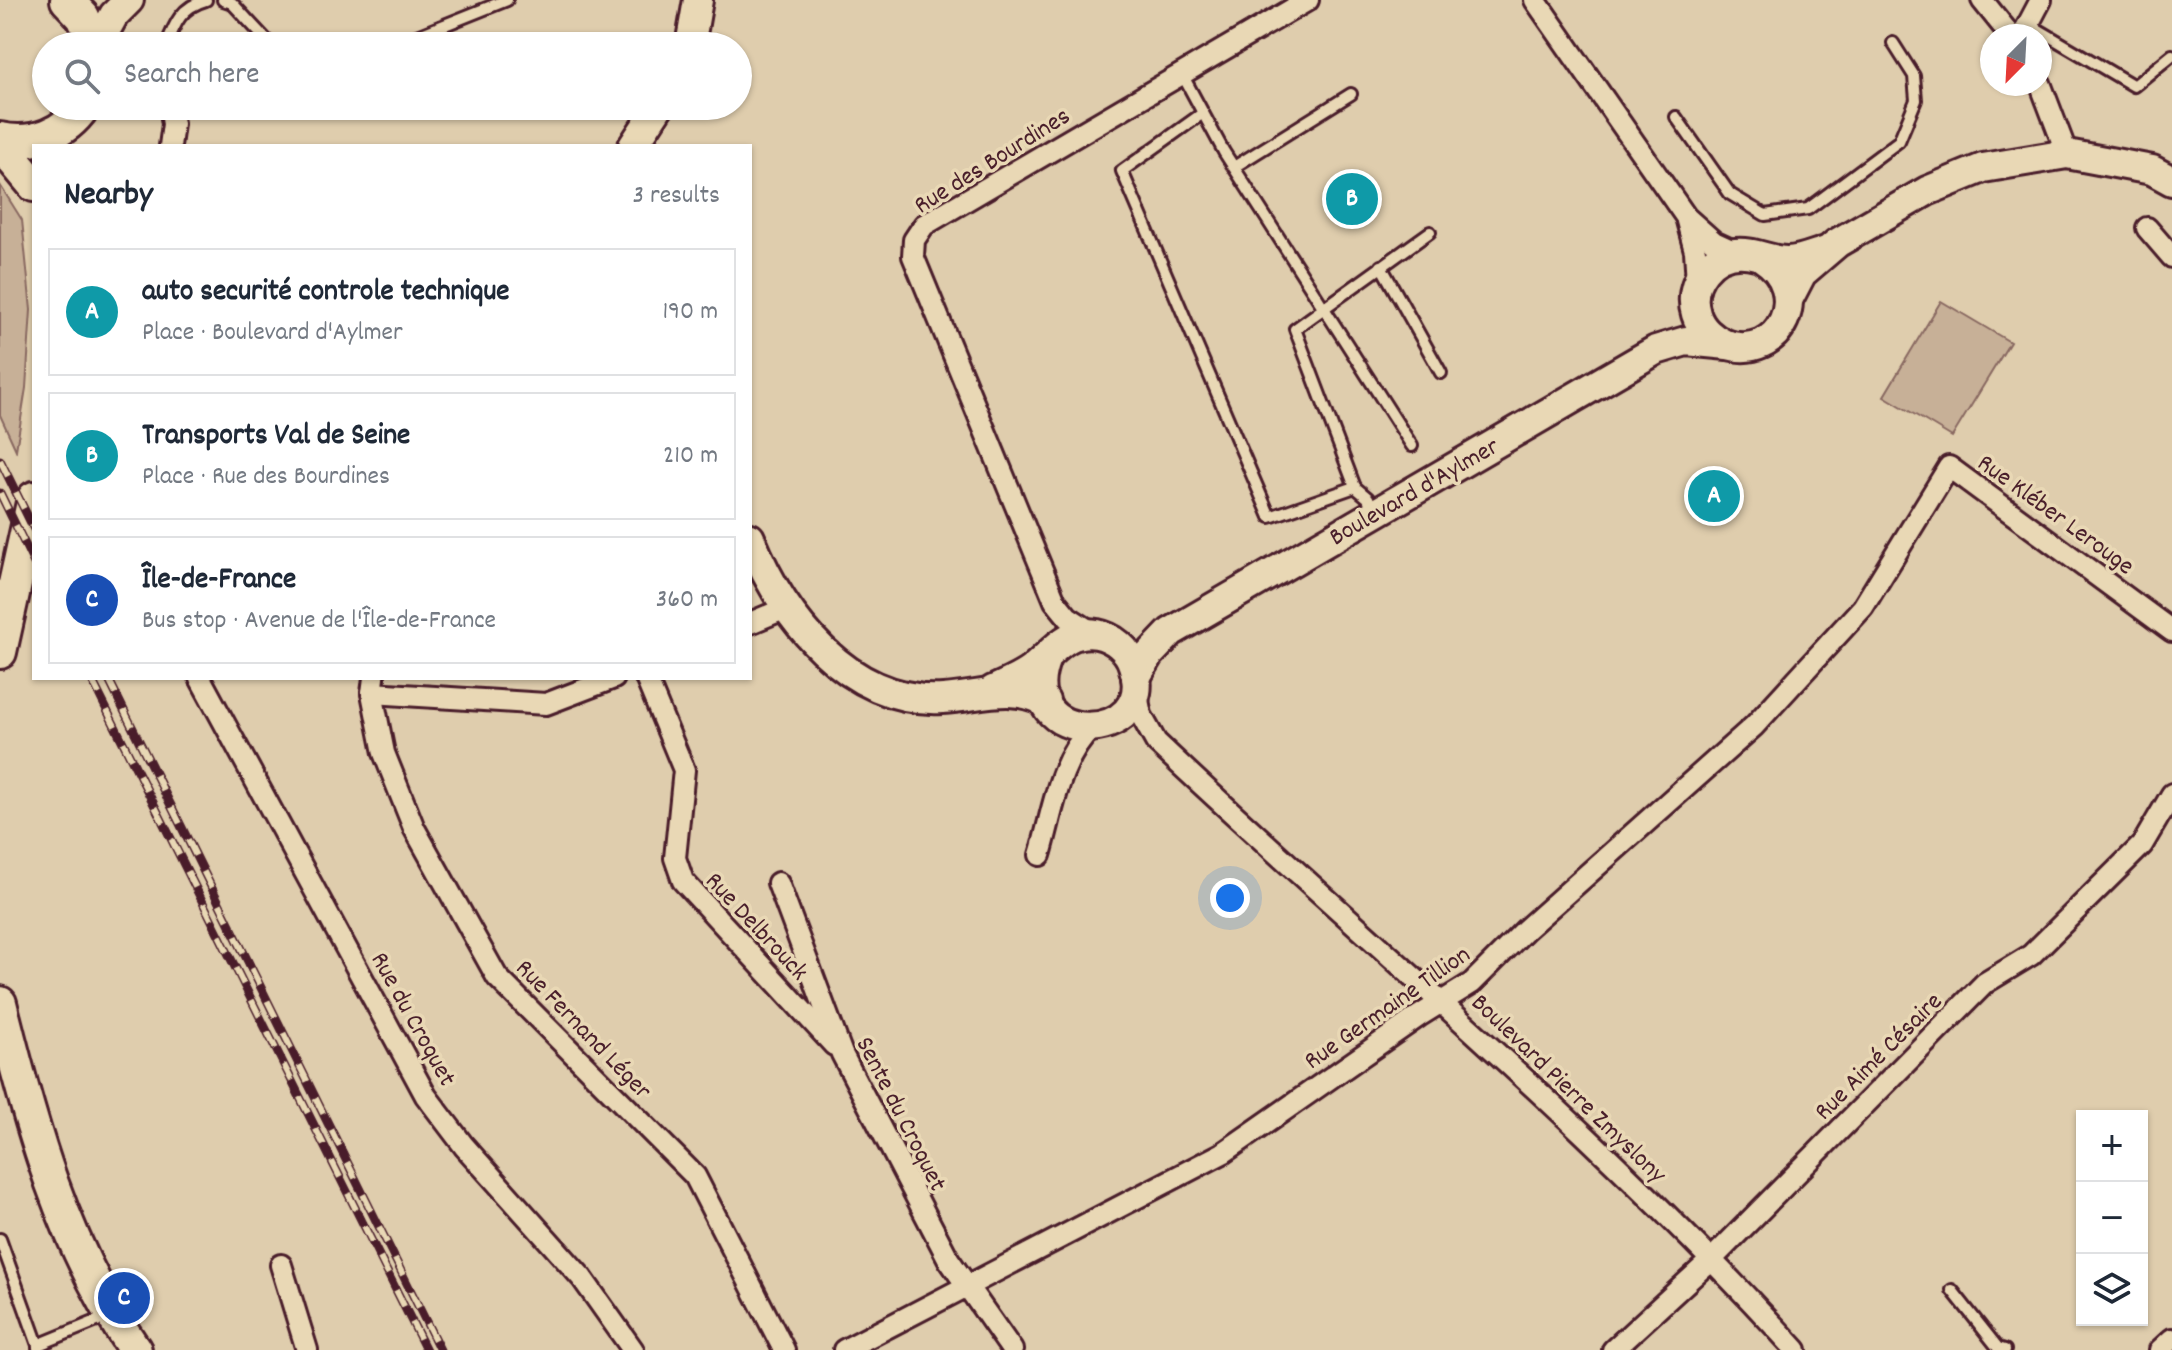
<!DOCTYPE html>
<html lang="en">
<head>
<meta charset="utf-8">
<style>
	body { margin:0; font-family:Dekko,sans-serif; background:#f2f2f3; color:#1f2937 }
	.controls { position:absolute; right:24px; bottom:24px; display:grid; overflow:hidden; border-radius:0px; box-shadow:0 2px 6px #0004 }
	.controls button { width:72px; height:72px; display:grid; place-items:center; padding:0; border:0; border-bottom:2px solid #e0e1e3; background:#fff; color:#1f2937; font:40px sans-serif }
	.compass { position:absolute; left:1980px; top:24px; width:72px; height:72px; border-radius:50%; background:#fff; box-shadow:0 2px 6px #0004; rotate:204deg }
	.you { position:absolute; left:1230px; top:898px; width:28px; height:28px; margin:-20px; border:6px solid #fff; border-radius:50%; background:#1a73e8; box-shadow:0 0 0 12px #1a73e833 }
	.badge { display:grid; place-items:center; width:52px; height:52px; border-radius:50%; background:#1a73e8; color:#fff; font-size:26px; font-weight:700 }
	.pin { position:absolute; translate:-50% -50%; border:4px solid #fff; box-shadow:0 2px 8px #0006 }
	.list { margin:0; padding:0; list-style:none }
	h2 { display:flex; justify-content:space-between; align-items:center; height:104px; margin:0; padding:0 32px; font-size:34px }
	h2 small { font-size:26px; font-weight:400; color:#747a83 }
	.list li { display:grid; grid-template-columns:52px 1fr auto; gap:24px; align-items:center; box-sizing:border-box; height:128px; margin:0 16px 16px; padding:0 16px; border:2px solid #e0e1e3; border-radius:0px }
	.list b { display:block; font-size:30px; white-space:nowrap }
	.list p { margin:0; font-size:26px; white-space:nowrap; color:#747a83 }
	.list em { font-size:26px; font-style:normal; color:#747a83 }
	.icon { flex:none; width:44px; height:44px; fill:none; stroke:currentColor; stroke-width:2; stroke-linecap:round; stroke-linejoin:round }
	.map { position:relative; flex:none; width:2172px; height:1350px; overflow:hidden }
	.search { position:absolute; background:#fff; box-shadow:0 2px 6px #0004; left:32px; top:32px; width:720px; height:88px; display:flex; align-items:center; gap:20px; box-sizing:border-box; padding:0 28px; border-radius:44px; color:#747a83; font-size:30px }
	.panel { position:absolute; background:#fff; box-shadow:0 2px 6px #0004; left:32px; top:144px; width:720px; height:536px; border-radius:0px }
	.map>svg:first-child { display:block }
	.green { fill:#c7b097; stroke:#886861; stroke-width:2 }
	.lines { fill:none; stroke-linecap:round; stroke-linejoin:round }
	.lane-casing { stroke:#4a1f2b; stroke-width:16 }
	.street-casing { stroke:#4a1f2b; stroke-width:26 }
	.secondary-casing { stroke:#4a1f2b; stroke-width:34 }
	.primary-casing { stroke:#4a1f2b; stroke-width:38 }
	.lane { stroke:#e9d8b5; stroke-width:10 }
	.street { stroke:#e9d8b5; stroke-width:20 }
	.secondary { stroke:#e9d8b5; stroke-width:28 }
	.primary { stroke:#e9d8b5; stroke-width:32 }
	.rail-casing { stroke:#4a1f2b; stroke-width:9 }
	.rail { stroke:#e9d8b5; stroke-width:6; stroke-dasharray:18; stroke-linecap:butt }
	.labels { text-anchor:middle; stroke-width:7; stroke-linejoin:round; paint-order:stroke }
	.street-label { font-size:26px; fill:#4a1f2b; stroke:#e9d8b5 }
</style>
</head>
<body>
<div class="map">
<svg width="2172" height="1350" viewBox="0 0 2172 1350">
	<rect width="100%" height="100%" fill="#dfcdad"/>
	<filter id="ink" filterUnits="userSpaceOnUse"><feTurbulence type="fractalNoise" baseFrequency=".0125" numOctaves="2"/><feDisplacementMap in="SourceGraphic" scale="16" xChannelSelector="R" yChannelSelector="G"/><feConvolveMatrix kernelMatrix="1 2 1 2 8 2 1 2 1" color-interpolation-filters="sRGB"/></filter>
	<g filter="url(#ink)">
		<g class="green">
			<path d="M 0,185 L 22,220 L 31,310 L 26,388 L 16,450 L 0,415 Z"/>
			<path d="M 1941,301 L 2010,342 L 1952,437 L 1884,396 Z"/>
		</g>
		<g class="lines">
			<defs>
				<g id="lane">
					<path d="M 223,0 L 232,3 L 272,46"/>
					<path d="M 2027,23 L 2134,86 L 2172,55"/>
					<path d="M 166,46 C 175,23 181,7 206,0"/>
					<path d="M 392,46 L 507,0"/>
					<path d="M 1182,74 L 1224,152 L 1412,446"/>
					<path d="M 1203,113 L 1122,171 L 1270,517 L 1355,487 L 1295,329 L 1430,232"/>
					<path d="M 1676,117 L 1730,194 L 1765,215 L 1808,209 L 1899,141 L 1916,100 L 1914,76 L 1893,43"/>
					<path d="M 1234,167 L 1351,94"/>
					<path d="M 1381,266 L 1441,373"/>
					<path d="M 1355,487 L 1368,498 L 1373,510"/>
					<path d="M 0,1239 L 38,1345"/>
					<path d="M 1952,1290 L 1998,1348 L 2005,1350"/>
					<path d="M 38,1348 L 38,1345 L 109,1316"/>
				</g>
				<g id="street">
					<path d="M 1535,0 L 1686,217 L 1714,242 L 1738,253"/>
					<path d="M 1982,0 L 2011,36"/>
					<path d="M 2022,36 L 2041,0"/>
					<path d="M 2040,83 L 2067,154"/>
					<path d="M 170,106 L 173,124 L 170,146"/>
					<path d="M 1687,221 L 1695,251 L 1697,282"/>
					<path d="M 2147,228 L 2172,257"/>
					<path d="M 750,623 L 786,608"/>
					<path d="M 1093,633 L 1068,617 L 1055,601 L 913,256 L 914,240 L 924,225 L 1308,0"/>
					<path d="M 200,678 L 426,1096 L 464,1146 L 582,1278 L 633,1350"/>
					<path d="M 374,678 L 372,693 L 384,753 L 414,828 L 497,977 L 695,1176 L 784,1350"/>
					<path d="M 646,678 L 684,770 L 675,858 L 683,881 L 834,1045"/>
					<path d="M 1136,690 L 1141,715 L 1156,742 C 1370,944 1598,1131 1796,1350"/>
					<path d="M 372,693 L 546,704 L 614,678"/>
					<path d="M 1040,855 C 1053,812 1058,760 1092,728"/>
					<path d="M 778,883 L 842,1054 L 949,1260 L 1012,1350"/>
					<path d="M 281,1265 L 307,1350"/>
					<path d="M 844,1350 L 1223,1153 L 1419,1016 L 1472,983 L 1525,930 L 1754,726 L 1863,607 L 1949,467 L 2172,631"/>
					<path d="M 1613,1350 L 1713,1258 L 1985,983 L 2031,955 L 2142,845 L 2172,794"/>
					<path d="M 2160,1350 L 2172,1339"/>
				</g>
				<g id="secondary">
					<path d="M 97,46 L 114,15 L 129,0"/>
					<path d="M 690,46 L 698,0"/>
					<path d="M 633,146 L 659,106"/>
					<path d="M 1763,258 C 1813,290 1781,363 1725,344 C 1712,339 1700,328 1696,314 C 1686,282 1712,250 1745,253 C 1759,254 1772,261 1787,261 C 1799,261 1811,256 1823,252"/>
					<path d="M 1789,298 L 1802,273 L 1837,243 L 1927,191 L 1983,168 L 2067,154 L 2152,170 L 2172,181"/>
					<path d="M 750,538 C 782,617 848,704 943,699 C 979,697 1009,683 1045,701"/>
					<path d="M 1136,677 L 1150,654 L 1171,632 L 1656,350 L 1686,341 L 1728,345"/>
					<path d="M 993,690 C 1006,684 1019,679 1031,670 C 1053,653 1065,629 1097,634 C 1113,637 1128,649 1133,665 C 1162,747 1010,750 1046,658"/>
				</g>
				<g id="primary">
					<path d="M 67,0 L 83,17 L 96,46"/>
					<path d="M 0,139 C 33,146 65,134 84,106"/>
					<path d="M 0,144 L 34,185"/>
					<path d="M 0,652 L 34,498"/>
					<path d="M 0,1003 C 30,1124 63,1246 135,1350"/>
				</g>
			</defs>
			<use href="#lane" class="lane-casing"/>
			<use href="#street" class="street-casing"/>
			<use href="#secondary" class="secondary-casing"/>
			<use href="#primary" class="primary-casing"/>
			<use href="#lane" class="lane"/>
			<use href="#street" class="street"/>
			<use href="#secondary" class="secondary"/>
			<use href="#primary" class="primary"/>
			<defs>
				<g id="rail">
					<path d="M 0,460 L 34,529"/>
					<path d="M 0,493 L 34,563"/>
					<path d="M 91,678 L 426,1350"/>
					<path d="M 108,678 L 440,1350"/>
				</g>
			</defs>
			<use href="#rail" class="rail-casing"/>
			<use href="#rail" class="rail"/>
		</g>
	</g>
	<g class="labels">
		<g class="street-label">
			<text transform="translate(991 159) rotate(-32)" y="9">Rue des Bourdines</text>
			<text transform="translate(1413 490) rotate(-30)" y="9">Boulevard d'Aylmer</text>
			<text transform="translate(2057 513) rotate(36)" y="9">Rue Kléber Lerouge</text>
			<text transform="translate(758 925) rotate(47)" y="9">Rue Delbrouck</text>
			<text transform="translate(1386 1006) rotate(-35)" y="9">Rue Germaine Tillion</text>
			<text transform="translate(415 1018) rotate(61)" y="9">Rue du Croquet</text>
			<text transform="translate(585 1028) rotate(46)" y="9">Rue Fernand Léger</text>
			<text transform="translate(1877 1055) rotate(-45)" y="9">Rue Aimé Césaire</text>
			<text transform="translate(1570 1087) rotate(44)" y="9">Boulevard Pierre Zmyslony</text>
			<text transform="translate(903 1113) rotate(63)" y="9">Sente du Croquet</text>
		</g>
	</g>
</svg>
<div class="controls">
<button>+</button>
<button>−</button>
<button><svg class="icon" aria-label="layers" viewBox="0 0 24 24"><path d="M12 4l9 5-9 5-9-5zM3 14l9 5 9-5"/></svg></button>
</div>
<svg class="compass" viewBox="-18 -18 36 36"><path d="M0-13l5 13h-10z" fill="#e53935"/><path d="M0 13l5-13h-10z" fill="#747a83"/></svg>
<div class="you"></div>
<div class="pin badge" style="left:1714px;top:496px;background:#0f9aa8">A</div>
<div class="pin badge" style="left:1352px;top:199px;background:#0f9aa8">B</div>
<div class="pin badge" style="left:124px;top:1298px;background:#1a4fb4">C</div>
<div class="search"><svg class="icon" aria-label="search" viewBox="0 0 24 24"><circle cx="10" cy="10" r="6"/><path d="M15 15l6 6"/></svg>Search here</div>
<section class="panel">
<h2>Nearby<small>3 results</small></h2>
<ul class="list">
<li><span class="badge" style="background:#0f9aa8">A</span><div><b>auto securité controle technique</b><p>Place · Boulevard d'Aylmer</p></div><em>190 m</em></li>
<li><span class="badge" style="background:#0f9aa8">B</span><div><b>Transports Val de Seine</b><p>Place · Rue des Bourdines</p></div><em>210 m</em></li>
<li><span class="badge" style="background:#1a4fb4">C</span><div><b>Île-de-France</b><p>Bus stop · Avenue de l'Île-de-France</p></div><em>360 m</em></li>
</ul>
</section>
</div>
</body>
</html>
